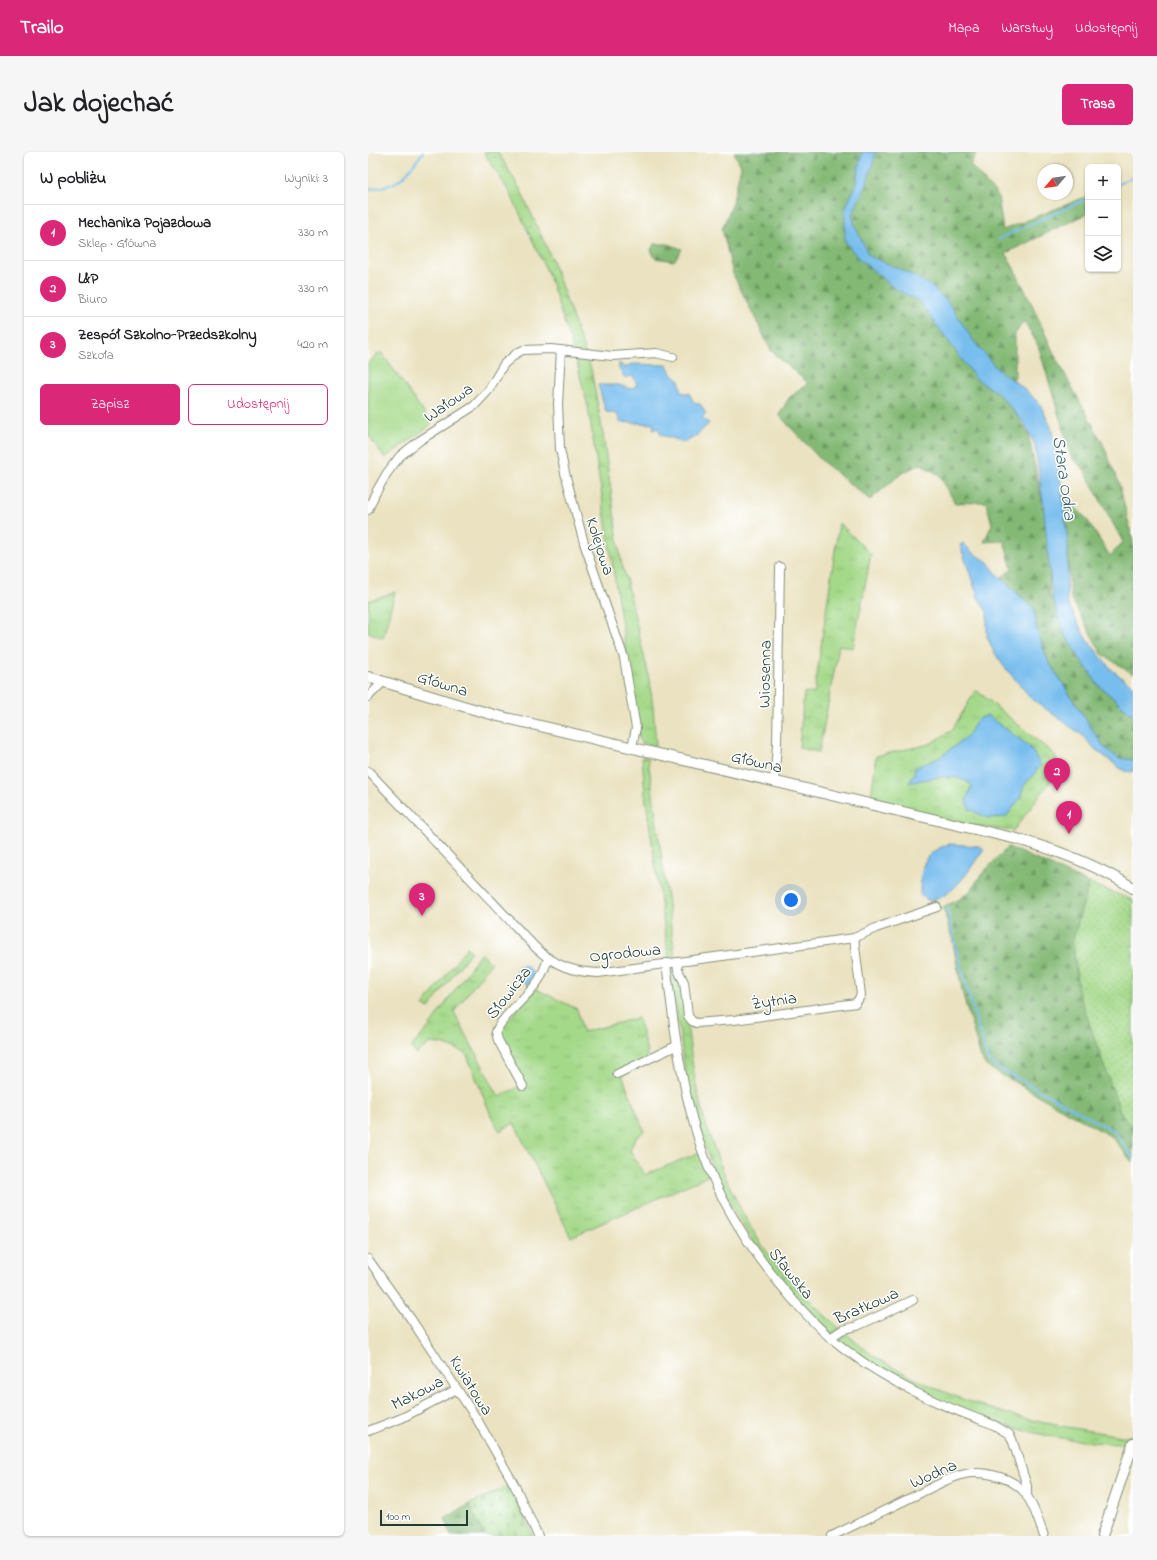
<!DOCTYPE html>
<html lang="pl">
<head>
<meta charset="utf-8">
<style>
	body { margin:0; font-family:"Indie Flower",sans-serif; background:#f6f6f6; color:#202124 }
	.controls { position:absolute; right:12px; top:12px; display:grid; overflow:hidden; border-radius:6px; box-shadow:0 1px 3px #0004 }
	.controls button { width:36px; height:36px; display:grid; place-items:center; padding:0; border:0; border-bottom:1px solid #e0e0e0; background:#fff; color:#202124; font:20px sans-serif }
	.compass { position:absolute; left:669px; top:12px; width:36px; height:36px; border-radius:50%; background:#fff; box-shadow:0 1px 3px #0004; rotate:241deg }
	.scale { position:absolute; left:12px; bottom:10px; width:88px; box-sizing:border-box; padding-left:4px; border:2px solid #1f3d34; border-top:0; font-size:11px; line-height:14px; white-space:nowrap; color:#1f3d34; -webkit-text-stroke:3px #fff; paint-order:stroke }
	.you { position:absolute; left:423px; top:748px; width:14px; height:14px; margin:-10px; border:3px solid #fff; border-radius:50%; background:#1a73e8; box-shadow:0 0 0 6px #1a73e833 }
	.badge { display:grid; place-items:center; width:26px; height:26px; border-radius:50%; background:#db2777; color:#fff; font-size:13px; font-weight:700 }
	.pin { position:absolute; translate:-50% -33px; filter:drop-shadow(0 1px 2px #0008) }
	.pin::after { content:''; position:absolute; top:21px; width:14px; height:12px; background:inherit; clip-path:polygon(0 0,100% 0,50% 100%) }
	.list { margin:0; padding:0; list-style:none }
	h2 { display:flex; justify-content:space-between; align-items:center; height:52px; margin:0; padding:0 16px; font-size:17px }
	h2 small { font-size:13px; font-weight:400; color:#757577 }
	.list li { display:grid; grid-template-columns:26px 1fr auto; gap:12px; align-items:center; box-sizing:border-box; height:56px; padding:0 16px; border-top:1px solid #e0e0e0 }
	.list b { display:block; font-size:15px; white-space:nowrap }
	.list p { margin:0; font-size:13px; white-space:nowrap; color:#757577 }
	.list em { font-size:13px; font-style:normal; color:#757577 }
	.actions { display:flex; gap:8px; padding:12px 16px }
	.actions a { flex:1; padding:9px 0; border:1px solid #db2777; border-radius:6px; text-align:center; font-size:14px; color:#db2777 }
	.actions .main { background:#db2777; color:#fff }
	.icon { flex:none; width:22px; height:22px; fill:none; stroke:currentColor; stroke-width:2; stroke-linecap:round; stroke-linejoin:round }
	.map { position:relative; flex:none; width:765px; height:1384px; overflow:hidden; border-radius:6px }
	header { display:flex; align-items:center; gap:24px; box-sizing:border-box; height:56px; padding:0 20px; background:#db2777; color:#fff }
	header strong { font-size:19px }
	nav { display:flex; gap:22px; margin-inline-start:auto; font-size:14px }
	.intro { display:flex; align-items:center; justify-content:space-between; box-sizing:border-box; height:96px; padding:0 24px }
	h1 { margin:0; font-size:28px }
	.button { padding:10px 18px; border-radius:6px; background:#db2777; color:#fff; font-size:14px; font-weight:700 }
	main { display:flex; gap:24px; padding:0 24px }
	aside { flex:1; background:#fff; border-radius:6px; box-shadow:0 1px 3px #0004 }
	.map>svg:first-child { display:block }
	.grass { fill:url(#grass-tufts); stroke:#628b5e }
	.forest { fill:url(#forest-firs); stroke:#517b54 }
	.cemetery { fill:url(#cemetery-stones); stroke:#628b5e }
	.garden { fill:url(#garden-dots); stroke:#628b5e }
	.pitch { fill:#a4d989; stroke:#628b5e }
	.water { fill:#77bdee; stroke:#4b7d91 }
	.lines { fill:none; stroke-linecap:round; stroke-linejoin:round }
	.stream { stroke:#77bdee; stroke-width:2 }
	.minor-casing { stroke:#84907a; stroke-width:10 }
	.major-casing { stroke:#84907a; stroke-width:12 }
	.minor { stroke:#fff; stroke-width:8 }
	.major { stroke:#fff; stroke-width:10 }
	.labels { text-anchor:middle; stroke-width:3; stroke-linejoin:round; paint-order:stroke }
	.street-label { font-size:17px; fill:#1f3d34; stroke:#fff }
	.water-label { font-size:18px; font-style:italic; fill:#39636c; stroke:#fff }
</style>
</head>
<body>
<header>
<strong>Trailo</strong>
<nav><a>Mapa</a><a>Warstwy</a><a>Udostępnij</a></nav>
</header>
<div class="intro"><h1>Jak dojechać</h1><a class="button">Trasa</a></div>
<main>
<aside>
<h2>W pobliżu<small>Wyniki: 3</small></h2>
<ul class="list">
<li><span class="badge">1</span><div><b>Mechanika Pojazdowa</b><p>Sklep · Główna</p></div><em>330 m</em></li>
<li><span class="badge">2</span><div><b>L&amp;P</b><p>Biuro</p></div><em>330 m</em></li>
<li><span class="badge">3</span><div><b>Zespół Szkolno-Przedszkolny</b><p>Szkoła</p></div><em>420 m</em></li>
</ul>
<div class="actions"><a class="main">Zapisz</a><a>Udostępnij</a></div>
</aside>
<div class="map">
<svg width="765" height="1384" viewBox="0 0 765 1384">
	<defs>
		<pattern id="grass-tufts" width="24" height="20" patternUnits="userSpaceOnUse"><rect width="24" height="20" fill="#a4d989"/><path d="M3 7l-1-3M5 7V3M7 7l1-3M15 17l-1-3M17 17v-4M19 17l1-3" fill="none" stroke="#8dbb77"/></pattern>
		<pattern id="forest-firs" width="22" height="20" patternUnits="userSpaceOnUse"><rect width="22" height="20" fill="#83b975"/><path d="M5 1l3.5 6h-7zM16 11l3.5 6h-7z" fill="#6b9861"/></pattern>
		<pattern id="cemetery-stones" width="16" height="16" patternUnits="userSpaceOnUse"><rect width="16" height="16" fill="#a4d989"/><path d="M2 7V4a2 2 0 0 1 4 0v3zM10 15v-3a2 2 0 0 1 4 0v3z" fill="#8dbb77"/></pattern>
		<pattern id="garden-dots" width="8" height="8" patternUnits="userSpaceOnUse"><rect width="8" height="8" fill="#a4d989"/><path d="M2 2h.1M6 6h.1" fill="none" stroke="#8dbb77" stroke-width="1.8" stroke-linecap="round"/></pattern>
	</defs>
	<rect width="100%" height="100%" fill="#fff"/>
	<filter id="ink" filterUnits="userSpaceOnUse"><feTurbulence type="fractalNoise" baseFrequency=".025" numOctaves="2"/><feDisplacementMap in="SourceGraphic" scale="8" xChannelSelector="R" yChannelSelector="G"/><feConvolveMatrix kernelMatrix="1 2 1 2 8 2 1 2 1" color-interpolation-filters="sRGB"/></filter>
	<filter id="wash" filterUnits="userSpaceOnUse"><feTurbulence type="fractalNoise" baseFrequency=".012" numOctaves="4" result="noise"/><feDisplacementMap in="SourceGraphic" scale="16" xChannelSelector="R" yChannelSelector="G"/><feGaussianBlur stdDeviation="0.9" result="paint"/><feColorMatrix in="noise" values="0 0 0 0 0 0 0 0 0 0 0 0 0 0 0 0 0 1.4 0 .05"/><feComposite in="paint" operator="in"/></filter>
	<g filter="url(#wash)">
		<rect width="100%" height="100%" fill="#eae2c0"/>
		<g class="grass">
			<path d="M 116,0 L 130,0 L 152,37 L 183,105 L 223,217 L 234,276 L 253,409 L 258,426 L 280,521 L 285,555 L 288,594 L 272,590 L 220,255 L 207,204 L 182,126 L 143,43 Z"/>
			<path d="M 471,371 L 503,402 L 485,496 L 471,493 L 451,600 L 431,596 L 436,540 L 446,542 Z"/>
			<path d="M 27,440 L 15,486 L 0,480 L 0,449 Z"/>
			<path d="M 608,538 L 688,604 L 690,619 L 645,679 L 568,669 L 502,654 L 508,604 L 562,592 L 584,578 Z"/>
			<path d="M 274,605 L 280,606 L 309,819 L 313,827 C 320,873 323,922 336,966 C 350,1012 374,1068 403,1105 C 420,1127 440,1148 461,1167 C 478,1182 496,1198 516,1210 C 552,1231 593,1248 633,1260 C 672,1272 713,1277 753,1284 L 765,1284 L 765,1293 C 734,1291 703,1289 672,1282 C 591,1265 502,1222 443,1162 C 426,1145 411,1126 397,1107 C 375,1076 355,1042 341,1006 C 331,982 325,957 319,932 L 277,642 Z"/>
			<path d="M 99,795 L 103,799 L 61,856 L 55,854 Z"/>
			<path d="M 113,801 L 123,811 L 86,860 L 131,945 L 156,932 L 131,882 L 135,874 L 168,837 L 209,857 L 215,880 L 270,866 L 279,900 L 278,912 L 254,923 L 276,979 L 267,987 L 262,998 L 277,1023 L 332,1000 L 342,1023 L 203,1085 L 146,971 L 132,979 L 124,966 L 98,901 L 74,892 L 62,891 L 48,902 L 43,895 L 61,875 Z"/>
		</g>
		<g class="forest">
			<path d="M 366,0 L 609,0 L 602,13 L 630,44 L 635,78 L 720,44 L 720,61 L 638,101 L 664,152 L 687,204 L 734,290 L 751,331 L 765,389 L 765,522 L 734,502 L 703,446 L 695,343 L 718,366 L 742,404 L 755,390 L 715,316 L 704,307 L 670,193 L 656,169 L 647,182 L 647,225 L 635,240 L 660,282 L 677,362 L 682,406 L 681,446 L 684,444 L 697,481 L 707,499 L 730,533 L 765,563 L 765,608 L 750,606 L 736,595 L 680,509 L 669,478 L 666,457 L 633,426 L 644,417 L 636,389 L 616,390 L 624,372 L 618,350 L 587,351 L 571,323 L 553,312 L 534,321 L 502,348 L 454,309 L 411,263 L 421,246 L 440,231 L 404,200 L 365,122 L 354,77 L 364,53 L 373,14 Z"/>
			<path d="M 286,92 L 300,92 L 314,97 L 306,109 L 287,106 L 283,98 Z"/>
			<path d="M 640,695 L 721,731 L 705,788 L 710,838 L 753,962 L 765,975 L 765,1011 L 744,985 L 618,914 L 613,906 L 595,843 L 584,786 L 575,755 L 592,747 L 603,738 L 613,723 Z"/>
			<path d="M 102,1352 L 116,1384 L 83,1384 L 77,1366 Z"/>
		</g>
		<path class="cemetery" d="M 142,1333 L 165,1384 L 116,1384 L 102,1352 Z"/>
		<path class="garden" d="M 721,731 L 765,748 L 765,975 L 753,962 L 710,838 L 705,788 Z"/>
		<path class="pitch" d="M 13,200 L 64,272 L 17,306 L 0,282 L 0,210 Z"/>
		<g class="water">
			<path d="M 494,0 L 508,0 L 499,30 L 484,63 L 487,74 L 501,104 L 532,117 L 562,133 L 580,150 L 605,188 L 629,217 L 653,234 L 672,252 L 683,275 L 692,322 L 700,392 L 699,450 L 717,485 L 744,518 L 765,534 L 765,563 L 730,533 L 707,499 L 696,481 L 684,444 L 675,350 L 667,293 L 656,271 L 630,241 L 608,227 L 551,149 L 526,136 L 490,106 L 477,89 L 477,57 L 487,35 Z"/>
			<path d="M 251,211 L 257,216 L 263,212 L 299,213 L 303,221 L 311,227 L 314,241 L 321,241 L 326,251 L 332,252 L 338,262 L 334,266 L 341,271 C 332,281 325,288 313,291 L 310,288 L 293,283 L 290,276 L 285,278 L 286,272 L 252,270 L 249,262 L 238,260 L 230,233 L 251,233 L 263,237 L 269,233 L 265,224 L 257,226 L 251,217 Z"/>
			<path d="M 595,391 L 606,402 L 619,409 L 628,421 L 666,457 L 669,478 L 680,509 L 736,595 L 750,606 L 765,608 L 765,620 L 756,619 L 727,597 L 714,583 L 664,547 L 634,512 L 625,498 L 619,484 L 619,460 L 610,445 L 592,393 Z"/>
			<path d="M 620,564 L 661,594 L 673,613 L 656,634 L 652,646 L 638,665 L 620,666 L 601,657 L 598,649 L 604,633 C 586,619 561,627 541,631 L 546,622 L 547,616 C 555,611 564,610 572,605 C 581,598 591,592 599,584 C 608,575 604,566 620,564 Z"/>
			<path d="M 582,692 L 610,694 L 616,697 C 602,716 587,745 561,749 L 552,742 C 553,715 554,700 582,692 Z"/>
			<path d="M 155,813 L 159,814 L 168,824 L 161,834 L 147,821 L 150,815 Z"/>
		</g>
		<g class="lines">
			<g class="stream">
				<path d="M 750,32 L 765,25"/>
				<path d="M 0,37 C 31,36 38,23 55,0"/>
				<path d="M 631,87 L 720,46"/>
				<path d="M 579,757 L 591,809 L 620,908 L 632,917 L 746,979 L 765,1006"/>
			</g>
		</g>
	</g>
	<g filter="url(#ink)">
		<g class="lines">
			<defs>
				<g id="minor">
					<path d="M 193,198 L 190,252 L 192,297 L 197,321 L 216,391 L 256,506 L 268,576 L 264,595"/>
					<path d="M 0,358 L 7,342 L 19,321 L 32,304 L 51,289 L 106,254 L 120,239 L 136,212 L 149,201 L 155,198 L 183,197 L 244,204 L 288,201 L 305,205"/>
					<path d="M 0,545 L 15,530"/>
					<path d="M 0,619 L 169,797 C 188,814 205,820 230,821 L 486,786 L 508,776 L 569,755"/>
					<path d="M 405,629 L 407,621 L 409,592 L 412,415"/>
					<path d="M 309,810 L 310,818 L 316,830 L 320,864 L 324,869 L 328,871 L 366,868 L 488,851 L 493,843 L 486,786"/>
					<path d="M 298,811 C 305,867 311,922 327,976 C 345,1041 382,1099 426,1149 C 438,1162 449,1175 463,1186 C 483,1203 506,1218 528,1230 C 557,1247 595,1261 626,1273 L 641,1282 L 644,1287 L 659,1334 L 659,1345"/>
					<path d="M 249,922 L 308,894"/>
					<path d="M 155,934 L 130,888 L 128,880 C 133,865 158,846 168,832 C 174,825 177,815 180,807"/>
					<path d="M 0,1107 L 43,1167 L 110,1269 L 146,1332 L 170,1384"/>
					<path d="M 462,1186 L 474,1178 L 489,1174 L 545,1148"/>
					<path d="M 0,1279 L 34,1266 L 89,1237"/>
					<path d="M 464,1384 L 579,1328 C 586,1325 594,1322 603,1321 C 621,1320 645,1326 657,1341 C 666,1353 671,1370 676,1384"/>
				</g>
				<g id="major">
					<path d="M 0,525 L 95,554 L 130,564 L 649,687 C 689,698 729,713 765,736"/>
					<path d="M 734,1384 L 765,1292"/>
				</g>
			</defs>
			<use href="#minor" class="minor-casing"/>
			<use href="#major" class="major-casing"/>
			<use href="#minor" class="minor"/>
			<use href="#major" class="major"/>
		</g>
	</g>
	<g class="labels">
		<g class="street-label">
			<text transform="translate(80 250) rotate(-35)" y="6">Wałowa</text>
			<text transform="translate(233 394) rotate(72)" y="6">Kolejowa</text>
			<text transform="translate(396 522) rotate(-89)" y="6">Wiosenna</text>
			<text transform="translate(75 531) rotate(17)" y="6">Główna</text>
			<text transform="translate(389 609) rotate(13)" y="6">Główna</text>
			<text transform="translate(257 800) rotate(-6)" y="6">Ogrodowa</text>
			<text transform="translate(140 840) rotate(-52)" y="6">Słowicza</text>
			<text transform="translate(406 848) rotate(-8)" y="6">Żytnia</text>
			<text transform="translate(424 1121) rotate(51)" y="6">Sławska</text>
			<text transform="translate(498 1153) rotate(-24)" y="6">Bratkowa</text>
			<text transform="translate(104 1233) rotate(58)" y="6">Kwiatowa</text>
			<text transform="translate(49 1240) rotate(-27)" y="6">Makowa</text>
			<text transform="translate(565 1321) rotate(-24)" y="6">Wodna</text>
		</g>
		<g class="water-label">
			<text transform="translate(697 326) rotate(82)" y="6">Stara Odra</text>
		</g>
	</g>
</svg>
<div class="controls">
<button>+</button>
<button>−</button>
<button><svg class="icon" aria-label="layers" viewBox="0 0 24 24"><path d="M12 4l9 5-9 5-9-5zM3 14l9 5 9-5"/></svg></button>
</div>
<svg class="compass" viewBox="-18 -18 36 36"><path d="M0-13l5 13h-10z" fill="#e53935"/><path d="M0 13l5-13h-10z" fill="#757577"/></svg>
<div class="scale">100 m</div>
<div class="you"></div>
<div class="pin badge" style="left:701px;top:682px">1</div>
<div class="pin badge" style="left:689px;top:639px">2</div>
<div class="pin badge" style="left:54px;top:764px">3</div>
</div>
</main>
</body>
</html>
